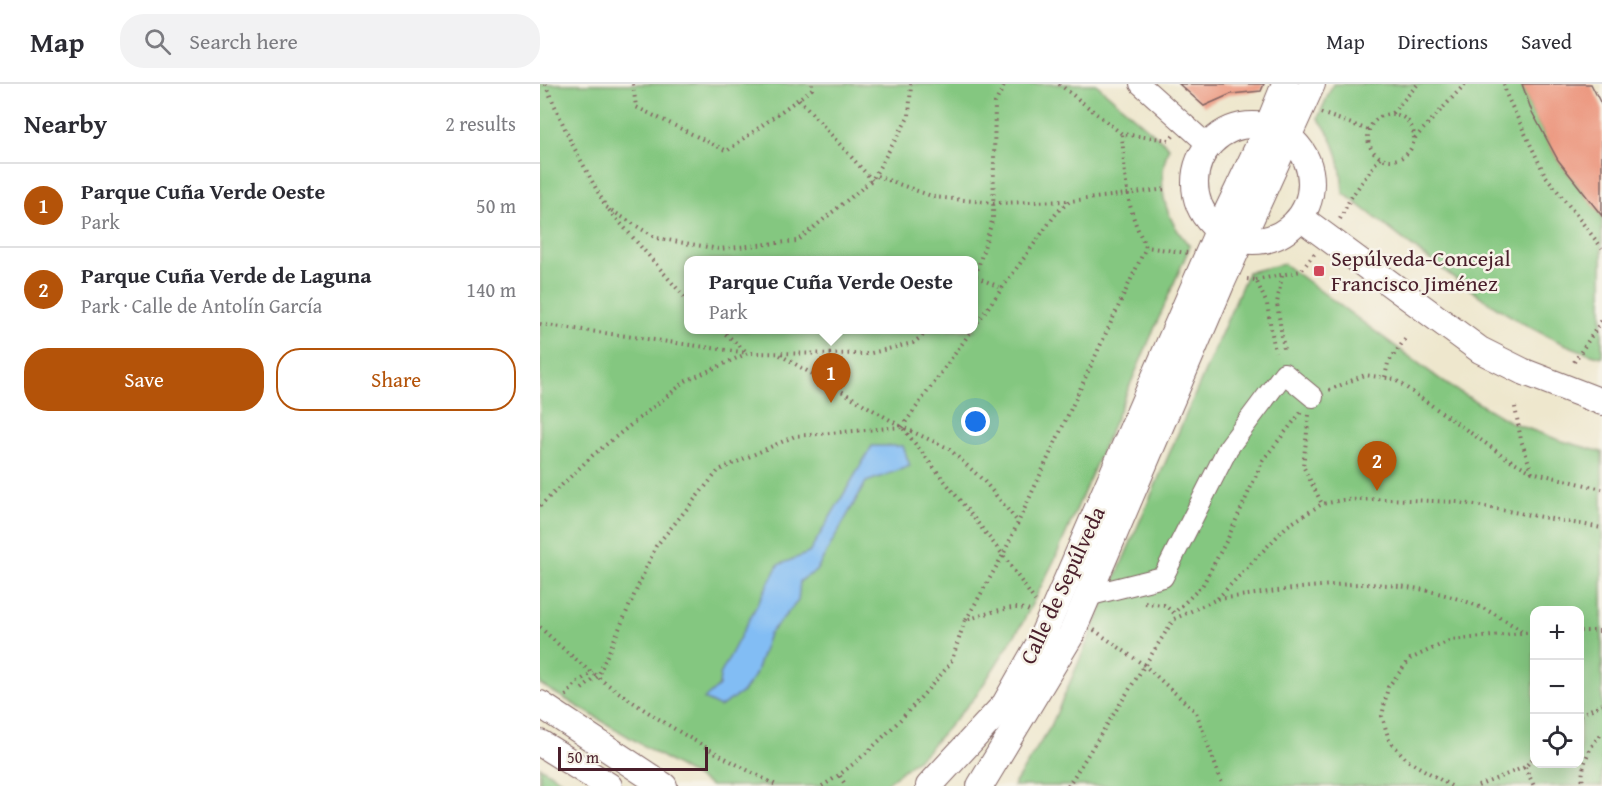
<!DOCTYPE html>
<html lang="en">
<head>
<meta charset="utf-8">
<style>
	body { margin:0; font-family:"Gentium Book Plus",serif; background:#f2f2f3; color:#2b2b33 }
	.controls { position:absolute; right:18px; bottom:18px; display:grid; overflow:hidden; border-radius:12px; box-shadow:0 6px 24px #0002 }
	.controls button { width:54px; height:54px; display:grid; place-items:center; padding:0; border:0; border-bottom:2px solid #e1e1e2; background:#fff; color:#2b2b33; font:30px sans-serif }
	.scale { position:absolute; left:18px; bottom:15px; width:150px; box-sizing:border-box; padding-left:6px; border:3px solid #4a1f2b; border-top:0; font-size:16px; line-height:21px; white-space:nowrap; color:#4a1f2b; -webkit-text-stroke:4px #f7f3e8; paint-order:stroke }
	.you { position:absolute; left:436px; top:338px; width:21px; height:21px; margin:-15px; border:4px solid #fff; border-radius:50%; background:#1a73e8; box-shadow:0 0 0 9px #1a73e833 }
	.badge { display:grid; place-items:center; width:39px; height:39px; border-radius:50%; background:#b45309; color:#fff; font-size:20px; font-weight:700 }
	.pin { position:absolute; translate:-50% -50px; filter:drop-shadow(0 2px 3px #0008) }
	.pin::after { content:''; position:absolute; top:32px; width:21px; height:18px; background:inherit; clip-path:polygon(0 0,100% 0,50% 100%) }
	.popup { position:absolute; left:144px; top:172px; width:294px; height:78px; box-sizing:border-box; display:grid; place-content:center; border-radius:12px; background:#fff; filter:drop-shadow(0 2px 4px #0005); font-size:20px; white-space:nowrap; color:#7c7c81 }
	.popup b { font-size:22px; color:#2b2b33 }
	.popup::after { content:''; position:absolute; left:50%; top:100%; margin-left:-12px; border:12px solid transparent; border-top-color:#fff }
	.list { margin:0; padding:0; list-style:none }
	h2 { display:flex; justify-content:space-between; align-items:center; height:78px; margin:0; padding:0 24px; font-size:26px }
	h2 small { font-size:20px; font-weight:400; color:#7c7c81 }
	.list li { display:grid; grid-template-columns:39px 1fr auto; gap:18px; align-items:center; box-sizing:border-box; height:84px; padding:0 24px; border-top:2px solid #e1e1e2 }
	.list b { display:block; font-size:22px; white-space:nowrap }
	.list p { margin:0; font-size:20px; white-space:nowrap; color:#7c7c81 }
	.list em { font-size:20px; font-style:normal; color:#7c7c81 }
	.actions { display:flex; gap:12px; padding:18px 24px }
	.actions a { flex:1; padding:14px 0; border:2px solid #b45309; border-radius:24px; text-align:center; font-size:21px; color:#b45309 }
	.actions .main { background:#b45309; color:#fff }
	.icon { flex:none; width:33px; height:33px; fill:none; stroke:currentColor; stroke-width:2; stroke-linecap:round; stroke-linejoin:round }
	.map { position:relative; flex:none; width:1062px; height:702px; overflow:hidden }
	header { display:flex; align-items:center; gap:36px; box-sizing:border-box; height:84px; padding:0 30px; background:#fff; border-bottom:2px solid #e1e1e2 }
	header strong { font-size:28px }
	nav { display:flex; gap:33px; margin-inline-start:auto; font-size:21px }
	.search { width:420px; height:54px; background:#f2f2f3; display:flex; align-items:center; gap:15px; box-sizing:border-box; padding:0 21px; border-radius:24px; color:#7c7c81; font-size:22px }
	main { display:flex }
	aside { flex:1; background:#fff }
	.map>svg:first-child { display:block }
	.green { fill:#84c780; stroke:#677356; stroke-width:1.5; fill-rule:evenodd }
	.water { fill:#82bdf4; stroke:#666e90; stroke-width:1.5 }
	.building { fill:#ec977f }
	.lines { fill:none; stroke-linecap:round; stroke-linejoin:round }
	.minor-casing { stroke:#836564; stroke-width:22 }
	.tertiary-casing { stroke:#836564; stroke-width:28 }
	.path { stroke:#836564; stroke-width:4; stroke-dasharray:1.5 4.5; stroke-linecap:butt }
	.minor { stroke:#fff; stroke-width:20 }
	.tertiary { stroke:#fff; stroke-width:26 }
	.poi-dot { fill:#d1495b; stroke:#f7f3e8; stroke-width:2 }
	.labels { text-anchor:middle; stroke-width:5; stroke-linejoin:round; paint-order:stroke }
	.poi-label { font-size:22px; fill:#4a1f2b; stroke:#f7f3e8; text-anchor:start }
	.street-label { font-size:22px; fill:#4a1f2b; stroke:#f7f3e8 }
</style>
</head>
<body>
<header>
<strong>Map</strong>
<div class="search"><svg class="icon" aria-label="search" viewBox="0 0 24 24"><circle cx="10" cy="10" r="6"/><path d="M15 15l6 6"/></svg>Search here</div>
<nav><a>Map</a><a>Directions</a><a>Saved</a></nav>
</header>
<main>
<aside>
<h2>Nearby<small>2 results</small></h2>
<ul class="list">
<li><span class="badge">1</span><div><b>Parque Cuña Verde Oeste</b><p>Park</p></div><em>50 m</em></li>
<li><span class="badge">2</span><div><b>Parque Cuña Verde de Laguna</b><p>Park · Calle de Antolín García</p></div><em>140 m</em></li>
</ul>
<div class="actions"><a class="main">Save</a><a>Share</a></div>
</aside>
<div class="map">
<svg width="1062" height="702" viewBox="0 0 1062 702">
	<rect width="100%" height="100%" fill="#f7f3e8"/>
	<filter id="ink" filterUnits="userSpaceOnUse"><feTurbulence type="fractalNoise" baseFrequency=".0167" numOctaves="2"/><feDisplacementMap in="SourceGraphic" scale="12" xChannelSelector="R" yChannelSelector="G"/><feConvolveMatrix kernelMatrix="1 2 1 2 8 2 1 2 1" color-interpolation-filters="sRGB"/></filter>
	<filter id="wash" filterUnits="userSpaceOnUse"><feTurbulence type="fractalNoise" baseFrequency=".008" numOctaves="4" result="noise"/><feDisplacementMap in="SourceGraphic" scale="24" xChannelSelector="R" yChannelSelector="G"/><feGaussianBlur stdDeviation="1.35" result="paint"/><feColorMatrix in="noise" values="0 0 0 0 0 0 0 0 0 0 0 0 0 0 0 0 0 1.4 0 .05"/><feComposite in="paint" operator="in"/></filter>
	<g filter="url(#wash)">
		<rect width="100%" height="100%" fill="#eee7cd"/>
		<g class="green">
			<path d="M 0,0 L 556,0 L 629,63 C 615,100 624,134 650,162 L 515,475 L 482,540 L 436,612 L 385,669 L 343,702 L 171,702 L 0,600 ZM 148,176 L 434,176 L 434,246 L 148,246 Z"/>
			<path d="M 793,0 L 982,0 L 992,28 L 1018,76 L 1062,132 L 1062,273 C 972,250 877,164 803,109 C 801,79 797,58 778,34 Z"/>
			<path d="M 744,180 L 908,301 L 970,338 L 1019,356 L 1062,368 L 1062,702 L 473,702 L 511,642 L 708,188 ZM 994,526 L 1040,526 L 1040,680 L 994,680 Z"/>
			<path d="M 0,683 L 30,702 L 0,702 Z"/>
		</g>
		<path class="water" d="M 332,362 L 363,362 L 370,382 L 326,398 L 276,487 L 260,497 L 258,517 L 229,550 L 215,591 L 203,608 L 180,623 L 164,615 L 179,602 L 180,591 L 238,481 L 269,469 Z"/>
		<g id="blocks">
			<g class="building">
				<path d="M 639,0 L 724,0 L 721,7 L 691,10 L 664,22 Z"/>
				<path d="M 982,0 L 1051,0 L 1062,22 L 1062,132 L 1018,76 L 992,28 Z"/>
			</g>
		</g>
	</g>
	<g filter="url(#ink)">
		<use href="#blocks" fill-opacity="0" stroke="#836564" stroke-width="1.5"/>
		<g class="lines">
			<defs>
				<g id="minor">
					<path d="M 600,0 L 668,61"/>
					<path d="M 547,512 L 623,493 L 688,364 L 744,289 L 773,313"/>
				</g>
				<g id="tertiary">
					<circle cx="713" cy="99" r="58"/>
					<path d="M 761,134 L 940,266 L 982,287 L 1062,318"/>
					<path d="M 0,620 L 124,702"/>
					<path d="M 0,659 L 69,702"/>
					<path d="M 389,702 L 465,620 L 499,560 L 678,147 L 728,42 L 745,0"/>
					<path d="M 440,702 L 531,551 L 682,198 L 772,0"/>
				</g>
			</defs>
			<use href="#minor" class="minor-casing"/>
			<use href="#tertiary" class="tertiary-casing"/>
			<g class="path">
				<path d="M 5,0 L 31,58 L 66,123 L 116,154 L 179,165 L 257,157 L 332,96 L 369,32 L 371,0"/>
				<path d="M 93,0 L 96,23 L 187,67 L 272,5 L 272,0"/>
				<path d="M 519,0 L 582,50"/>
				<path d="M 964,0 L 966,10 L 1005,91 L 1062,164"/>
				<path d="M 259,15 L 332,96"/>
				<path d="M 781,29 L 829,46"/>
				<path d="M 852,29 L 878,0"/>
				<circle cx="851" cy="53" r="23"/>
				<path d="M 633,52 L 630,56 L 582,50 C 585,93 585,123 606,163 L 647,169"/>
				<path d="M 875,54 L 925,0"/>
				<path d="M 337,92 L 394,113 L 454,119 L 529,117"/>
				<path d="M 69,126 L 148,217"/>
				<path d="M 800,135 L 810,115 L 840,73"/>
				<path d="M 742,192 L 737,219 L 744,266"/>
				<path d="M 436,193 L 462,204"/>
				<path d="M 707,195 L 716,196 L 727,220 L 735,268"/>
				<path d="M 716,196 L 761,187 L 775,169"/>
				<path d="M 434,197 L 453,134 L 455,19 L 465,0"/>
				<path d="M 0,240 L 208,269"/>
				<path d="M 434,243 L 518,127 L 530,117 L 627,105"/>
				<path d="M 181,246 L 208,269"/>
				<path d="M 240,271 L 362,343 L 463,471 L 495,517"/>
				<path d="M 1034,278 L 1062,236"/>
				<path d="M 845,293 L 848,279 L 866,254"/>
				<path d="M 789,306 L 825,291 L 854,295 L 965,373 L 992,388 L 1062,405"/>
				<path d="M 975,323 L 981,356 L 992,388"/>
				<path d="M 769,331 L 763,382 L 782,420"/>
				<path d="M 362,343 L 432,246"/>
				<path d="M 0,422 L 53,371 L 146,297 L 208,269 L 327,270 L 373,259 L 390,246"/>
				<path d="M 678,515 C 772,503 848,485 940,523 C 955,529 970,540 984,548"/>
				<path d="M 605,519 L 624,521 L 634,529 L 662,502 L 688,454 L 723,376 L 762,327"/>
				<path d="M 426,536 L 463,471 L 606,163"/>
				<path d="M 0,543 C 67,609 154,659 238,702"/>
				<path d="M 554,546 L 604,581 L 656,628 L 683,702"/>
				<path d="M 1040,547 L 1062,547"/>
				<path d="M 42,605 L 58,592 L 116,462 L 179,386 L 255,352 L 362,343 L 408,364 L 444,397 L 478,438"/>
				<path d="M 26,612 L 36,599 L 53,588"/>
				<path d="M 1040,631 L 1062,620"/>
				<path d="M 985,683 L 994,702"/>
				<path d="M 300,692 L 306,702"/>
				<path d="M 282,702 C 325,677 372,624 405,586 L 412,576 L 425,536 C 443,532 472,518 489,527"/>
				<path d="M 528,702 L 634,535 L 677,515 L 747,442 L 782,420 L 803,416 L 847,415 L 918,418 L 1062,444"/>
				<path d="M 911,702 L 867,676 L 849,656 L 842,632 L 848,603 L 870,575 L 911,556 L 994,548"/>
				<path d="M 938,702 L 985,683 L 994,673"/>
				<path d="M 1044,702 C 1038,688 1050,659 1062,650"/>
			</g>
			<use href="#minor" class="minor"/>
			<use href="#tertiary" class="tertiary"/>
		</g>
	</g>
	<rect class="poi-dot" x="773" y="181" width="12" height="12" rx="3"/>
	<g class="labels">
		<g class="poi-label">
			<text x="791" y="182">Sepúlveda-Concejal<tspan x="791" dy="25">Francisco Jiménez</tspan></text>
		</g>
		<g class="street-label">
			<text transform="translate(522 501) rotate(-65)" y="8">Calle de Sepúlveda</text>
		</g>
	</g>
</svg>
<div class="controls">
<button>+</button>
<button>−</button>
<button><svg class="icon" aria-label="locate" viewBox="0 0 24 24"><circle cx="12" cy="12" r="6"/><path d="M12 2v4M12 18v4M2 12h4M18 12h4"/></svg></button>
</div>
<div class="scale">50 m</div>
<div class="you"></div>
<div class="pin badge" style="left:291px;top:319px">1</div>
<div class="popup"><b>Parque Cuña Verde Oeste</b>Park</div>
<div class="pin badge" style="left:837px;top:407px">2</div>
</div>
</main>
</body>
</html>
